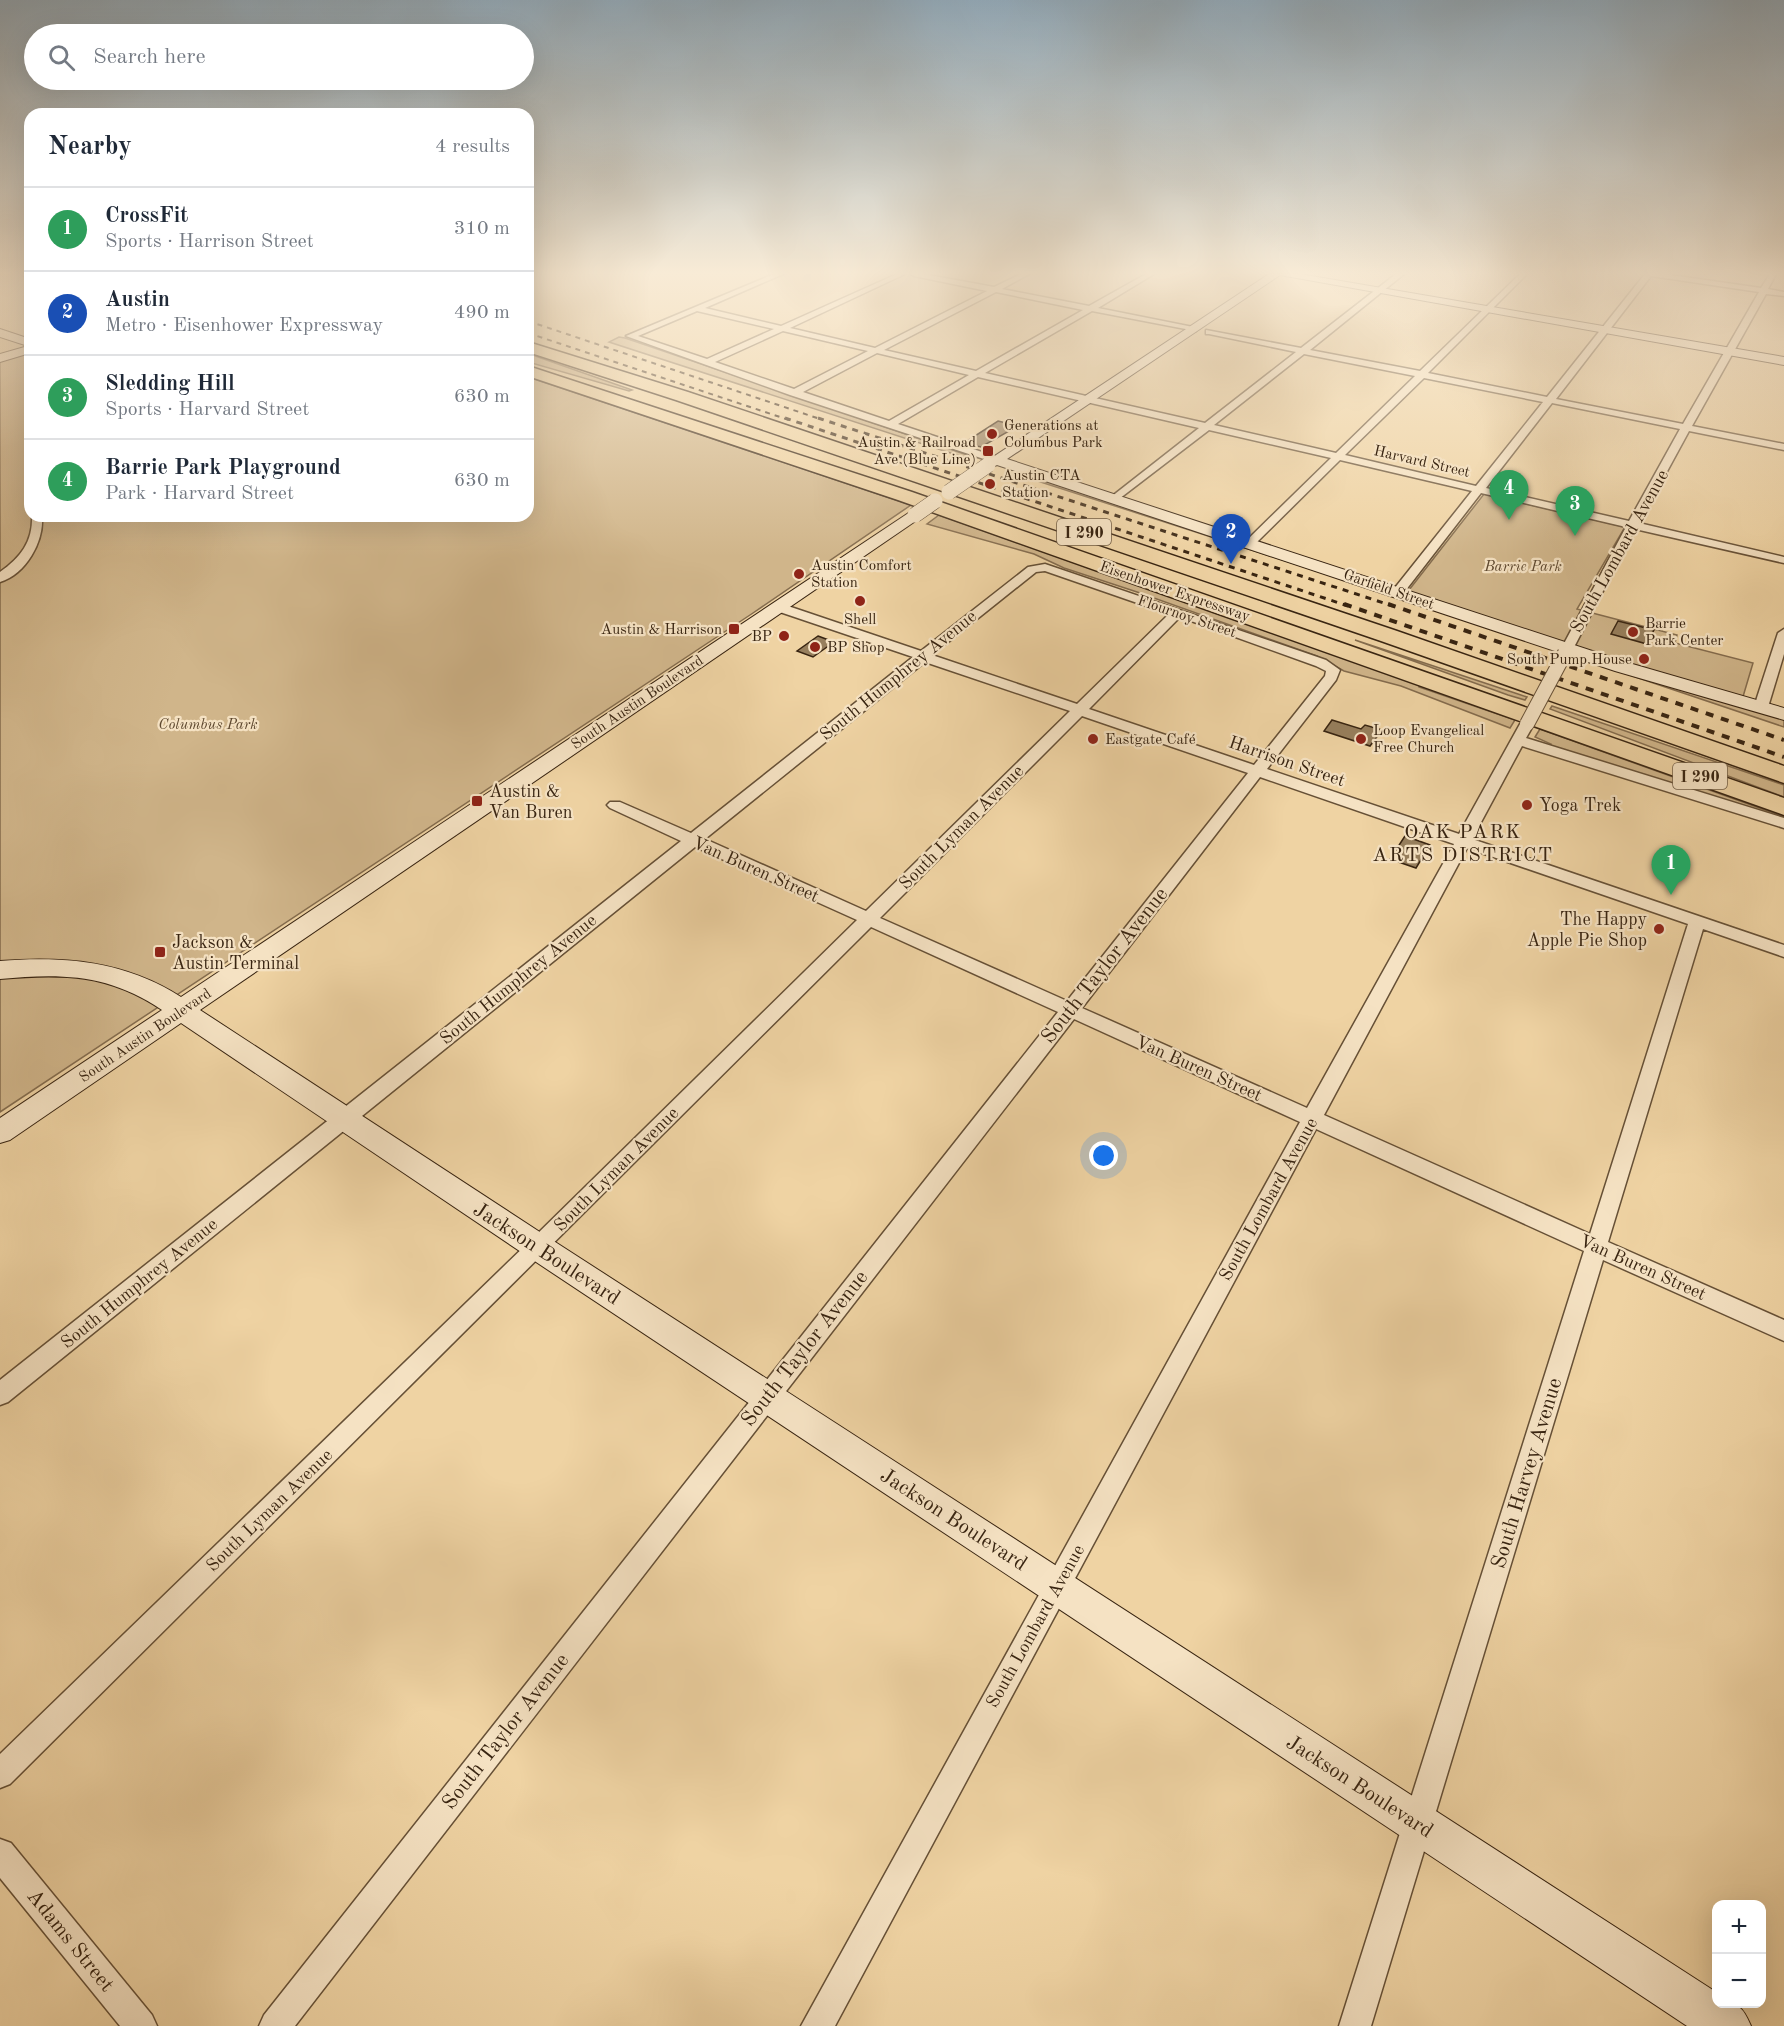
<!DOCTYPE html>
<html lang="en">
<head>
<meta charset="utf-8">
<style>
	body { margin:0; font-family:"Old Standard TT",serif; background:#f2f2f3; color:#1f2937 }
	.controls { position:absolute; right:18px; bottom:18px; display:grid; overflow:hidden; border-radius:12px; box-shadow:0 6px 24px #0002 }
	.controls button { width:54px; height:54px; display:grid; place-items:center; padding:0; border:0; border-bottom:2px solid #e0e1e3; background:#fff; color:#1f2937; font:30px sans-serif }
	.you { position:absolute; left:1104px; top:1156px; width:21px; height:21px; margin:-15px; border:4px solid #fff; border-radius:50%; background:#1a73e8; box-shadow:0 0 0 9px #1a73e833 }
	.badge { display:grid; place-items:center; width:39px; height:39px; border-radius:50%; background:#ea580c; color:#fff; font-size:20px; font-weight:700 }
	.pin { position:absolute; translate:-50% -50px; filter:drop-shadow(0 2px 3px #0008) }
	.pin::after { content:''; position:absolute; top:32px; width:21px; height:18px; background:inherit; clip-path:polygon(0 0,100% 0,50% 100%) }
	.list { margin:0; padding:0; list-style:none }
	h2 { display:flex; justify-content:space-between; align-items:center; height:78px; margin:0; padding:0 24px; font-size:26px }
	h2 small { font-size:20px; font-weight:400; color:#747a83 }
	.list li { display:grid; grid-template-columns:39px 1fr auto; gap:18px; align-items:center; box-sizing:border-box; height:84px; padding:0 24px; border-top:2px solid #e0e1e3 }
	.list b { display:block; font-size:22px; white-space:nowrap }
	.list p { margin:0; font-size:20px; white-space:nowrap; color:#747a83 }
	.list em { font-size:20px; font-style:normal; color:#747a83 }
	.icon { flex:none; width:33px; height:33px; fill:none; stroke:currentColor; stroke-width:2; stroke-linecap:round; stroke-linejoin:round }
	.map { position:relative; flex:none; width:1784px; height:2026px; overflow:hidden }
	.search { position:absolute; background:#fff; box-shadow:0 6px 24px #0002; left:24px; top:24px; width:510px; height:66px; display:flex; align-items:center; gap:15px; box-sizing:border-box; padding:0 21px; border-radius:33px; color:#747a83; font-size:22px }
	.panel { position:absolute; background:#fff; box-shadow:0 6px 24px #0002; left:24px; top:108px; width:510px; height:414px; border-radius:18px }
	.map>svg:first-child { display:block }
	.green { fill:#d0b58a; stroke:#846c4e; stroke-width:1.5 }
	.building { fill:#977f5d; stroke:#382411; stroke-width:1.5 }
	.lines { fill:none; stroke-linecap:round; stroke-linejoin:round }
	.street-casing { stroke:#665036; stroke-width:3 }
	.secondary-casing { stroke:#382411; stroke-width:2 }
	.highway-casing { stroke:#382411; stroke-width:3 }
	.street { fill:#f5e2c3; fill-rule:evenodd }
	.secondary { fill:#f5e2c3; fill-rule:evenodd }
	.highway { fill:#efd3a3; fill-rule:evenodd }
	.rail-far2 { stroke:#382411; stroke-width:2; stroke-dasharray:5 5; stroke-linecap:butt }
	.rail-far1 { stroke:#382411; stroke-width:3; stroke-dasharray:6 6; stroke-linecap:butt }
	.rail { stroke:#382411; stroke-width:4; stroke-dasharray:8 8; stroke-linecap:butt }
	.street-bridge-casing { stroke:#665036; stroke-width:16; stroke-linecap:butt }
	.secondary-bridge-casing { stroke:#382411; stroke-width:16; stroke-linecap:butt }
	.street-bridge { stroke:#f5e2c3; stroke-width:14 }
	.secondary-bridge { stroke:#f5e2c3; stroke-width:15 }
	.poi-dot { fill:#8f2418; stroke:#f5e2c3; stroke-width:2 }
	.labels { text-anchor:middle; stroke-width:4.5; stroke-linejoin:round; paint-order:stroke }
	.far-poi-label { font-size:15px; fill:#382411; stroke:#f5e2c3; text-anchor:start }
	.far-street-label { font-size:15px; fill:#382411; stroke:#f5e2c3 }
	.far-park-label { font-size:15px; font-style:italic; fill:#5e482f; stroke:#f5e2c3 }
	.shield { fill:#f5e2c3; stroke:#715d46; stroke-width:1.5 }
	.shield-label { font-size:16px; font-weight:bold; fill:#382411 }
	.street-label { font-size:18px; fill:#382411; stroke:#f5e2c3 }
	.poi-label { font-size:18px; fill:#382411; stroke:#f5e2c3; text-anchor:start }
	.neighbourhood-label { font-size:20px; letter-spacing:1.5px; fill:#382411; stroke:#f5e2c3 }
	.near-street-label { font-size:21px; fill:#382411; stroke:#f5e2c3 }
</style>
</head>
<body>
<div class="map">
<svg width="1784" height="2026" viewBox="0 0 1784 2026">
	<rect width="100%" height="100%" fill="#efd3a3"/>
	<filter id="stains"><feTurbulence type="fractalNoise" baseFrequency=".00333" numOctaves="4"/><feColorMatrix values="0 0 0 0 .2 0 0 0 0 .09 0 0 0 0 .02 0 0 0 .5 -.17"/></filter>
	<radialGradient id="worn" r=".72"><stop offset=".6" stop-color="#630" stop-opacity="0"/><stop offset="1" stop-color="#630" stop-opacity=".3"/></radialGradient>
	<g class="green">
		<path d="M 619,337 L 625,338 L 976,458 L 972,460 L 609,342 Z"/>
		<path d="M 30,352 L 30,516 L 528,516 L 528,377 L 911,505 L 753,613 L 0,1112 L 0,361 Z"/>
		<path d="M 528,353 L 538,357 L 632,390 L 629,391 L 528,362 Z"/>
		<path d="M 1024,472 L 1388,594 L 1019,475 Z"/>
		<path d="M 1484,494 L 1625,527 L 1577,609 L 1677,635 L 1675,643 L 1753,663 L 1742,700 L 1410,593 L 1409,590 Z"/>
		<path d="M 939,515 L 1419,685 L 1419,687 L 1515,720 L 1510,728 L 1401,686 L 1344,671 L 1317,656 L 1137,592 L 1064,568 L 1034,554 L 927,524 Z"/>
		<path d="M 1355,640 L 1518,694 L 1527,697 L 1525,700 L 1508,695 Z"/>
		<path d="M 1591,662 L 1784,718 L 1784,727 Z"/>
		<path d="M 1552,706 L 1784,785 L 1784,797 L 1550,709 Z"/>
		<path d="M 1540,729 L 1784,817 L 1784,820 L 1550,746 L 1551,744 L 1535,737 Z"/>
	</g>
	<g class="building">
		<path d="M 998,421 L 1018,426 L 981,447 L 964,443 Z"/>
		<path d="M 1618,621 L 1654,630 L 1647,644 L 1611,634 Z"/>
		<path d="M 818,636 L 834,642 L 813,657 L 797,651 Z"/>
		<path d="M 1332,720 L 1361,729 L 1365,725 L 1382,730 L 1370,746 L 1324,731 Z"/>
		<path d="M 1405,836 L 1430,845 L 1416,868 L 1390,859 Z"/>
	</g>
	<g class="lines">
		<defs>
			<g id="street">
				<path d="M 774,274 L 783,274 L 705,308 L 781,326 L 897,274 L 905,274 L 790,328 L 875,348 L 987,291 L 914,276 L 911,274 L 923,274 L 994,287 L 1021,274 L 1029,274 L 1002,289 L 1089,306 L 1146,274 L 1154,274 L 1098,308 L 1193,327 L 1196,327 L 1196,331 L 1092,311 L 985,373 L 1205,423 L 1296,352 L 1209,334 L 1206,334 L 1206,330 L 1301,348 L 1396,274 L 1404,274 L 1310,350 L 1420,371 L 1520,274 L 1527,274 L 1428,373 L 1547,397 L 1645,274 L 1664,274 L 1761,288 L 1770,274 L 1776,274 L 1768,289 L 1784,292 L 1784,296 L 1766,294 L 1692,426 L 1784,444 L 1784,450 L 1689,431 L 1639,523 L 1784,557 L 1784,563 L 1635,529 L 1571,653 L 1565,657 L 1559,653 L 1626,527 L 1481,493 L 1402,595 L 1398,596 L 1392,592 L 1394,589 L 1472,491 L 1340,460 L 1254,545 L 1246,545 L 1246,541 L 1331,458 L 1209,430 L 1115,502 L 1111,501 L 1111,497 L 1199,428 L 978,377 L 898,424 L 1000,458 L 1000,462 L 996,463 L 790,395 L 626,336 ZM 1651,276 L 1759,292 L 1683,424 L 1556,399 ZM 996,292 L 1083,310 L 976,371 L 884,350 ZM 697,311 L 774,329 L 707,359 L 638,336 ZM 783,331 L 868,351 L 794,389 L 715,362 ZM 877,353 L 969,375 L 889,421 L 803,392 ZM 1304,354 L 1415,376 L 1336,453 L 1214,425 ZM 1424,378 L 1543,402 L 1476,486 L 1345,455 ZM 1552,403 L 1680,429 L 1629,521 L 1486,488 Z"/>
				<path d="M 32,516 L 42,516 C 44,542 26,574 0,582 L 0,572 C 20,558 33,542 32,516 Z"/>
				<path d="M 1045,564 L 1326,660 L 1340,670 L 1336,680 L 1267,769 L 1459,834 L 1520,724 L 1527,720 L 1534,724 L 1526,738 L 1784,818 L 1784,828 L 1522,746 L 1472,839 L 1784,945 L 1784,957 L 1703,929 L 1608,1242 L 1784,1320 L 1784,1341 L 1603,1260 L 1371,2026 L 1339,2026 L 1584,1251 L 1316,1129 L 835,2026 L 801,2026 L 1300,1122 L 1074,1019 L 295,2026 L 259,2026 L 264,2015 L 1058,1012 L 871,927 L 10,1784 L 0,1788 L 0,1754 L 530,1241 L 857,920 L 695,847 L 8,1402 L 0,1405 L 0,1380 L 681,841 L 610,808 L 607,805 L 610,802 L 620,802 L 691,833 L 913,657 L 774,610 L 774,604 L 782,604 L 921,651 L 1028,567 ZM 1045,571 L 1169,614 L 1077,704 L 932,655 L 1036,572 ZM 1180,617 L 1316,666 L 1326,671 L 1325,676 L 1254,765 L 1089,709 ZM 925,662 L 1070,711 L 866,911 L 705,839 ZM 1082,716 L 1248,773 L 1067,1001 L 880,918 ZM 1260,777 L 1454,844 L 1307,1108 L 1082,1008 ZM 1467,848 L 1688,924 L 1590,1234 L 1324,1115 Z"/>
				<path d="M 1784,629 L 1784,654 L 1768,707 L 1766,710 L 1756,710 L 1754,707 L 1778,633 Z"/>
				<path d="M 0,1839 L 11,1843 L 152,2015 L 157,2026 L 120,2026 L 0,1878 Z"/>
			</g>
			<g id="secondary">
				<path d="M 23,274 L 30,274 L 30,277 L 24,276 Z"/>
				<path d="M 1269,274 L 1300,274 L 1784,357 L 1784,365 L 1280,275 L 1007,459 L 1629,663 L 1784,708 L 1784,720 L 1615,671 L 997,465 L 988,469 L 981,465 Z"/>
				<path d="M 0,329 L 30,339 L 30,353 L 0,362 L 0,354 L 28,346 L 0,337 Z"/>
				<path d="M 915,510 L 923,515 L 920,518 L 200,1010 L 549,1238 L 1716,1992 L 1716,2004 C 1739,2004 1742,2005 1751,2026 L 1687,2026 L 527,1256 L 181,1023 L 10,1140 L 0,1143 L 0,1118 L 162,1010 C 109,974 62,973 0,979 L 0,961 C 65,956 125,961 181,997 L 910,512 Z"/>
			</g>
			<g id="highway">
				<path d="M 528,342 L 688,392 L 1397,631 L 1784,766 L 1784,783 L 1381,641 L 676,400 L 528,352 Z"/>
				<path d="M 528,366 L 912,492 L 1784,798 L 1784,815 L 898,500 L 528,376 Z"/>
			</g>
		</defs>
		<use href="#street" class="street-casing"/>
		<use href="#secondary" class="secondary-casing"/>
		<use href="#highway" class="highway-casing"/>
		<use href="#street" class="street"/>
		<use href="#secondary" class="secondary"/>
		<use href="#highway" class="highway"/>
		<g class="rail-far2">
			<path d="M 528,321 L 823,420"/>
			<path d="M 528,333 L 789,420"/>
		</g>
		<g class="rail-far1">
			<path d="M 785,418 L 1348,606"/>
			<path d="M 818,418 L 1393,606"/>
		</g>
		<g class="rail">
			<path d="M 1344,604 L 1784,757"/>
			<path d="M 1388,604 L 1784,740"/>
		</g>
		<defs>
			<path id="street-bridge" d="M 1527,724 L 1565,653"/>
			<g id="secondary-bridge">
				<path d="M 949,492 L 988,465"/>
				<path d="M 915,515 L 935,501"/>
			</g>
		</defs>
		<use href="#street-bridge" class="street-bridge-casing"/>
		<use href="#secondary-bridge" class="secondary-bridge-casing"/>
		<use href="#street-bridge" class="street-bridge"/>
		<use href="#secondary-bridge" class="secondary-bridge"/>
	</g>
	<linearGradient id="sky" x2="0" y2="1"><stop stop-color="#92a9b8"/><stop offset="0.49" stop-color="#f8ebd6"/><stop offset="1" stop-color="#f8ebd6" stop-opacity="0"/></linearGradient>
	<rect width="1784" height="557" fill="url(#sky)"/>
	<g class="poi-dot">
		<circle cx="992" cy="434" r="6"/>
		<rect x="982" y="445" width="12" height="12" rx="3"/>
		<circle cx="990" cy="484" r="6"/>
		<circle cx="799" cy="574" r="6"/>
		<circle cx="860" cy="601" r="6"/>
		<rect x="728" y="623" width="12" height="12" rx="3"/>
		<circle cx="1633" cy="632" r="6"/>
		<circle cx="784" cy="636" r="6"/>
		<circle cx="815" cy="647" r="6"/>
		<circle cx="1644" cy="659" r="6"/>
		<circle cx="1093" cy="739" r="6"/>
		<circle cx="1361" cy="739" r="6"/>
		<rect x="471" y="795" width="12" height="12" rx="3"/>
		<circle cx="1527" cy="805" r="6"/>
		<circle cx="1659" cy="929" r="6"/>
		<rect x="154" y="946" width="12" height="12" rx="3"/>
	</g>
	<g class="labels">
		<g class="far-poi-label">
			<text x="1004" y="430">Generations at<tspan x="1004" dy="17">Columbus Park</tspan></text>
			<text x="976" y="447" text-anchor="end">Austin &amp; Railroad<tspan x="976" dy="17">Ave (Blue Line)</tspan></text>
			<text x="1002" y="480">Austin CTA<tspan x="1002" dy="17">Station</tspan></text>
			<text x="811" y="570">Austin Comfort<tspan x="811" dy="17">Station</tspan></text>
			<text x="860" y="624" text-anchor="middle">Shell</text>
			<text x="1645" y="628">Barrie<tspan x="1645" dy="17">Park Center</tspan></text>
			<text x="722" y="634" text-anchor="end">Austin &amp; Harrison</text>
			<text x="772" y="641" text-anchor="end">BP</text>
			<text x="827" y="652">BP Shop</text>
			<text x="1632" y="664" text-anchor="end">South Pump House</text>
			<text x="1373" y="735">Loop Evangelical<tspan x="1373" dy="17">Free Church</tspan></text>
			<text x="1105" y="744">Eastgate Café</text>
		</g>
		<g class="far-street-label">
			<text transform="translate(1422 461) rotate(13)" y="5">Harvard Street</text>
			<text transform="translate(1389 589) rotate(19)" y="5">Garfield Street</text>
			<text transform="translate(1175 591) rotate(19)" y="5">Eisenhower Expressway</text>
			<text transform="translate(1187 616) rotate(19)" y="5">Flournoy Street</text>
			<text transform="translate(637 702) rotate(-34)" y="5">South Austin Boulevard</text>
			<text transform="translate(145 1035) rotate(-34)" y="5">South Austin Boulevard</text>
		</g>
		<g class="far-park-label">
			<text x="1523" y="571">Barrie Park</text>
			<text x="208" y="729">Columbus Park</text>
		</g>
		<g class="shield">
			<rect x="1057" y="519" width="54" height="26" rx="4.5"/>
			<rect x="1673" y="763" width="54" height="26" rx="4.5"/>
		</g>
		<g class="shield-label">
			<text x="1084" y="538">I 290</text>
			<text x="1700" y="782">I 290</text>
		</g>
		<g class="street-label">
			<text transform="translate(1619 551) rotate(-61)" y="6">South Lombard Avenue</text>
			<text transform="translate(898 675) rotate(-39)" y="6">South Humphrey Avenue</text>
			<text transform="translate(1287 761) rotate(19)" y="6">Harrison Street</text>
			<text transform="translate(961 827) rotate(-45)" y="6">South Lyman Avenue</text>
			<text transform="translate(756 869) rotate(24)" y="6">Van Buren Street</text>
			<text transform="translate(518 979) rotate(-39)" y="6">South Humphrey Avenue</text>
			<text transform="translate(1199 1068) rotate(24)" y="6">Van Buren Street</text>
			<text transform="translate(616 1169) rotate(-45)" y="6">South Lyman Avenue</text>
			<text transform="translate(1268 1199) rotate(-61)" y="6">South Lombard Avenue</text>
			<text transform="translate(1643 1267) rotate(24)" y="6">Van Buren Street</text>
			<text transform="translate(139 1283) rotate(-39)" y="6">South Humphrey Avenue</text>
			<text transform="translate(269 1510) rotate(-44)" y="6">South Lyman Avenue</text>
			<text transform="translate(1035 1626) rotate(-61)" y="6">South Lombard Avenue</text>
		</g>
		<g class="poi-label">
			<text x="489" y="797">Austin &amp;<tspan x="489" dy="21">Van Buren</tspan></text>
			<text x="1539" y="811">Yoga Trek</text>
			<text x="1647" y="925" text-anchor="end">The Happy<tspan x="1647" dy="21">Apple Pie Shop</tspan></text>
			<text x="172" y="948">Jackson &amp;<tspan x="172" dy="21">Austin Terminal</tspan></text>
		</g>
		<g class="neighbourhood-label">
			<text x="1463" y="838">OAK PARK<tspan x="1463" dy="23">ARTS DISTRICT</tspan></text>
		</g>
		<g class="near-street-label">
			<text transform="translate(1104 965) rotate(-52)" y="7">South Taylor Avenue</text>
			<text transform="translate(547 1253) rotate(33)" y="7">Jackson Boulevard</text>
			<text transform="translate(804 1348) rotate(-52)" y="7">South Taylor Avenue</text>
			<text transform="translate(1526 1473) rotate(-73)" y="7">South Harvey Avenue</text>
			<text transform="translate(954 1519) rotate(33)" y="7">Jackson Boulevard</text>
			<text transform="translate(505 1731) rotate(-52)" y="7">South Taylor Avenue</text>
			<text transform="translate(1360 1786) rotate(33)" y="7">Jackson Boulevard</text>
			<text transform="translate(71 1940) rotate(51)" y="7">Adams Street</text>
		</g>
	</g>
	<rect width="100%" height="100%" filter="url(#stains)"/>
	<rect width="100%" height="100%" fill="url(#worn)"/>
</svg>
<div class="controls">
<button>+</button>
<button>−</button>
</div>
<div class="you"></div>
<div class="pin badge" style="left:1671px;top:895px;background:#2e9e5b">1</div>
<div class="pin badge" style="left:1231px;top:564px;background:#1a4fb4">2</div>
<div class="pin badge" style="left:1575px;top:536px;background:#2e9e5b">3</div>
<div class="pin badge" style="left:1509px;top:520px;background:#2e9e5b">4</div>
<div class="search"><svg class="icon" aria-label="search" viewBox="0 0 24 24"><circle cx="10" cy="10" r="6"/><path d="M15 15l6 6"/></svg>Search here</div>
<section class="panel">
<h2>Nearby<small>4 results</small></h2>
<ul class="list">
<li><span class="badge" style="background:#2e9e5b">1</span><div><b>CrossFit</b><p>Sports · Harrison Street</p></div><em>310 m</em></li>
<li><span class="badge" style="background:#1a4fb4">2</span><div><b>Austin</b><p>Metro · Eisenhower Expressway</p></div><em>490 m</em></li>
<li><span class="badge" style="background:#2e9e5b">3</span><div><b>Sledding Hill</b><p>Sports · Harvard Street</p></div><em>630 m</em></li>
<li><span class="badge" style="background:#2e9e5b">4</span><div><b>Barrie Park Playground</b><p>Park · Harvard Street</p></div><em>630 m</em></li>
</ul>
</section>
</div>
</body>
</html>
